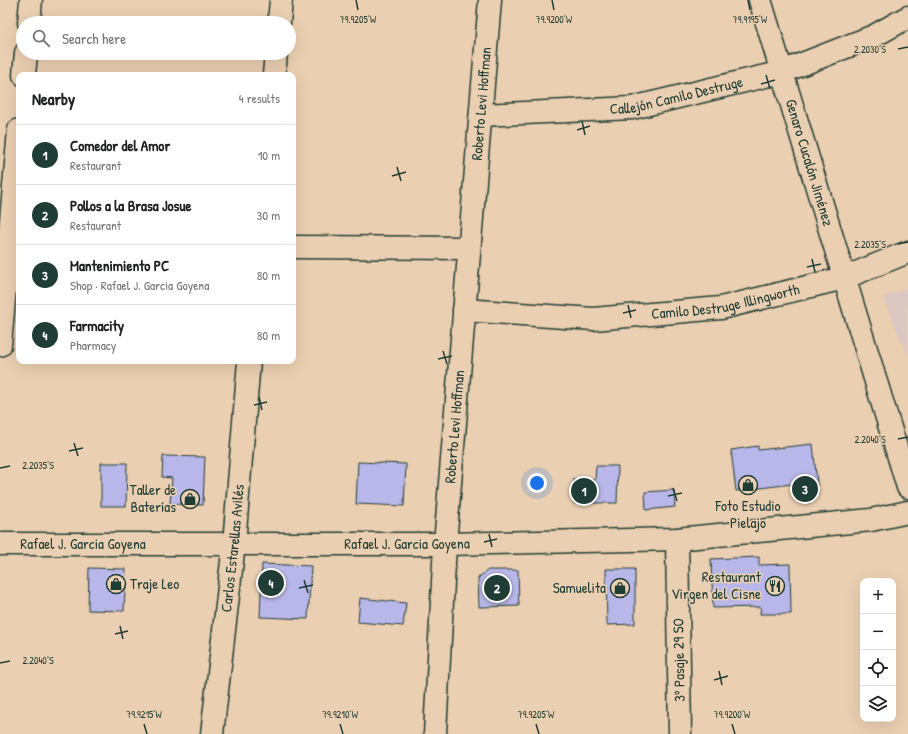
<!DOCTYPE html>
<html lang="en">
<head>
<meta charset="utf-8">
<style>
	body { margin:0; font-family:"Patrick Hand",sans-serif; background:#f2f2f2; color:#202124 }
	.controls { position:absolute; right:12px; bottom:12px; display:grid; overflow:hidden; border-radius:8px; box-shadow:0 4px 16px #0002 }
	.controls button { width:36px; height:36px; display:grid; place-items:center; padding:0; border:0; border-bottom:1px solid #e0e0e0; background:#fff; color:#202124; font:20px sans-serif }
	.you { position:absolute; left:537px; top:483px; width:14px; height:14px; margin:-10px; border:3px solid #fff; border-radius:50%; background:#1a73e8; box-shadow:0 0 0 6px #1a73e833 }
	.badge { display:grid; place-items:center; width:26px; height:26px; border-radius:50%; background:#1f3d34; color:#fff; font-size:13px; font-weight:700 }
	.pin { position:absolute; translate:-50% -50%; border:2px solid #fff; box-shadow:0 1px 4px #0006 }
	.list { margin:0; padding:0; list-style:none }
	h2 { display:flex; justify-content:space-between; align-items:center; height:52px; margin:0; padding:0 16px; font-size:17px }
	h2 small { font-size:13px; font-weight:400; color:#757577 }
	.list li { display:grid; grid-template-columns:26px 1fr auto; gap:12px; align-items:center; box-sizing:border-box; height:60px; padding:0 16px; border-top:1px solid #e0e0e0 }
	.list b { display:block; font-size:15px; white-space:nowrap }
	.list p { margin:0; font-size:13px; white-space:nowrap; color:#757577 }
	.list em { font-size:13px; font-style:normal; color:#757577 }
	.icon { flex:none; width:22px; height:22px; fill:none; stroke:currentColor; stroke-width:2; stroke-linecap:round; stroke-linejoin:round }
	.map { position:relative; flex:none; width:908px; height:734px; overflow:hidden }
	.search { position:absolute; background:#fff; box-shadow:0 4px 16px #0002; left:16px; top:16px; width:280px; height:44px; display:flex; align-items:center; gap:10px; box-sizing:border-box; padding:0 14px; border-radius:22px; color:#757577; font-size:15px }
	.panel { position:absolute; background:#fff; box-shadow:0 4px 16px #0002; left:16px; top:72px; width:280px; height:292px; border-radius:8px }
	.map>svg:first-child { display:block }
	.built { fill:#dcc8c2 }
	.building { fill:#b9b7e9; stroke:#1f3d34 }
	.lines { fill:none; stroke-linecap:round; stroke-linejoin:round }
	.street-casing { stroke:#1f3d34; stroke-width:25 }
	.secondary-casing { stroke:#1f3d34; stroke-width:25 }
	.street { stroke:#ebcfb2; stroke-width:22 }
	.secondary { stroke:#ebcfb2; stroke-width:22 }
	.ticks { fill:none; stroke:#1f3d34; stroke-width:1.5 }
	.labels { text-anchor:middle; stroke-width:3; stroke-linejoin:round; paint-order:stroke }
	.street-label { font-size:15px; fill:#1f3d34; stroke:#ebcfb2 }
	.poi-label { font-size:15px; fill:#1f3d34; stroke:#ebcfb2; text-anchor:end }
	.ticks-label { font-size:10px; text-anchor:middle; fill:#1f3d34; stroke:#ebcfb2; stroke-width:3; stroke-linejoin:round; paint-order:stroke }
</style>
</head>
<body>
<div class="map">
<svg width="908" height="734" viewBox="0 0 908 734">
	<rect width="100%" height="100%" fill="#ebcfb2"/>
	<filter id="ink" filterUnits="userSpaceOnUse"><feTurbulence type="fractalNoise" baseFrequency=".025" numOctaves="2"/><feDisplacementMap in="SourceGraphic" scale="8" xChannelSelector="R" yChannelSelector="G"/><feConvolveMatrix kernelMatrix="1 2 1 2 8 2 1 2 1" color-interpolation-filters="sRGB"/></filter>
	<g filter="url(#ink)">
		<path class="built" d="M 908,287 L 908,356 L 883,298 Z"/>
		<g class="building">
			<path d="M 813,444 L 818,493 L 794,496 L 792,484 L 736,491 L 731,450 L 758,446 L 758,450 Z"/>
			<path d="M 163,456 L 205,457 L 203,505 L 170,504 L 172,478 L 162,477 Z"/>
			<path d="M 358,462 L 406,464 L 404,506 L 356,504 Z"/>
			<path d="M 101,463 L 127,463 L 126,506 L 101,506 Z"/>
			<path d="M 596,466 L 618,466 L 617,503 L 574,503 L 574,479 L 595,480 Z"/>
			<path d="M 674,490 L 675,507 L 646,510 L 645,492 Z"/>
			<path d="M 759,557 L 759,565 L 790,564 L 791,614 L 760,614 L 761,607 L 713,608 L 711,559 Z"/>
			<path d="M 262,564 L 311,566 L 308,619 L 260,617 Z"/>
			<path d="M 89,568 L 126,569 L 124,611 L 88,610 Z"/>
			<path d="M 606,569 L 635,569 L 635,624 L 607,625 Z"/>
			<path d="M 488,570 L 518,570 L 519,606 L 479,607 L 478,578 Z"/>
			<path d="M 360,598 L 406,603 L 403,626 L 358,622 Z"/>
		</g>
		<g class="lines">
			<defs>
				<g id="street">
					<path id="s1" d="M 760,0 L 908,487"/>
					<path d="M 29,23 L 31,0"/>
					<path d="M 279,23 L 281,0"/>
					<path d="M 24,75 L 26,53"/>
					<path d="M 274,75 L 276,53"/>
					<path id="s2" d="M 481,115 L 632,108 L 782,72 L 874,36 L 908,17"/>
					<path d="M 293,247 L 469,248"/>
					<path id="s3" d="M 464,310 L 593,319 L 721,308 L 844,278 L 908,252"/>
					<path d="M 0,345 L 19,130"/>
					<path d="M 677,539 L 680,734"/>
					<path id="s4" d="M 212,734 L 234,544 L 249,361"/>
					<path id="s5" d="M 435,734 L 445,544 L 490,0"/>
				</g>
				<g id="secondary">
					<path id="s6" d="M 0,544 L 445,544 L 677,539 L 871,520 L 908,512"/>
				</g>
			</defs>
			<use href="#street" class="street-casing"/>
			<use href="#secondary" class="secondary-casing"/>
			<use href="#street" class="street"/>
			<use href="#secondary" class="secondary"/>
		</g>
	</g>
	<path class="ticks" d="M 356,0 L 358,10M 552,0 L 554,10M 748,0 L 750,10M 898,49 L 908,47M 766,75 L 770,89M 761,84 L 775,80M 582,121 L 585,135M 577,130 L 590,126M 397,167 L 401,181M 392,176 L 406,172M 898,244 L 908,242M 812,259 L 815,272M 807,267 L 821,264M 628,305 L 631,318M 623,313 L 636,310M 443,351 L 447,364M 438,359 L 452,356M 259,397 L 262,410M 254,405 L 267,402M 898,439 L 908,437M 74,443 L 78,456M 69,451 L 83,448M 0,468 L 10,466M 673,488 L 677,501M 668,496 L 682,493M 489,534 L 492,547M 484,542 L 497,539M 304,580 L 308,593M 299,588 L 313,585M 120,626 L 123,639M 115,634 L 128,631M 0,663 L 10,661M 719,671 L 722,685M 714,680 L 728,676M 144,724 L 147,734M 340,724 L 343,734M 536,724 L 539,734M 732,724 L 735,734"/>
	<defs>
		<symbol id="shop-ring" viewBox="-11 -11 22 22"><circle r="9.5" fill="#ebcfb2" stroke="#1f3d34" stroke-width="1.5"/><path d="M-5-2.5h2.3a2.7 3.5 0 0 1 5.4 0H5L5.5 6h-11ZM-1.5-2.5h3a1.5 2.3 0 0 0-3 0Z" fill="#1f3d34"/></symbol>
		<symbol id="restaurant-ring" viewBox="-11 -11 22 22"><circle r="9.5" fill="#ebcfb2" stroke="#1f3d34" stroke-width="1.5"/><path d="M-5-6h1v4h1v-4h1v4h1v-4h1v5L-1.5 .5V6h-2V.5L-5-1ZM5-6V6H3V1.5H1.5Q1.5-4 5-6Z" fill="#1f3d34"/></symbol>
	</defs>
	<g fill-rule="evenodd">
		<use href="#shop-ring" x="737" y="474" width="22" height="22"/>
		<use href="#shop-ring" x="179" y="488" width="22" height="22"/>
		<use href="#shop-ring" x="105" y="573" width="22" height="22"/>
		<use href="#restaurant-ring" x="764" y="575" width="22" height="22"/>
		<use href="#shop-ring" x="609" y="577" width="22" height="22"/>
	</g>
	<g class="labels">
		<g class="street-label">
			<text dy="5" stroke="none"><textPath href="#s2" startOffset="197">Callejón Camilo Destruge</textPath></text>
			<text dy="5" stroke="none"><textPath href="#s5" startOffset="632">Roberto Levi Hoffman</textPath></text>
			<text dy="5" stroke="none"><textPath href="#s1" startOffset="170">Genaro Cucalón Jiménez</textPath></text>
			<text dy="5" stroke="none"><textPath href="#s3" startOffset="263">Camilo Destruge Illingworth</textPath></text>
			<text dy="5" stroke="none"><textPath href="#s5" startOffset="308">Roberto Levi Hoffman</textPath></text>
			<text dy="5" stroke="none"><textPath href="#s6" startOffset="83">Rafael J. Garcia Goyena</textPath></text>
			<text dy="5" stroke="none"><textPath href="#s6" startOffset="407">Rafael J. Garcia Goyena</textPath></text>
			<text dy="5" stroke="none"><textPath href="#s4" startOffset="187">Carlos Estarellas Avilés</textPath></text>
			<text transform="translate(679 660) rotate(-91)" y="5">3º Pasaje 29 SO</text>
		</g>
		<g class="poi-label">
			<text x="176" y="495">Taller de<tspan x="176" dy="17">Baterías</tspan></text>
			<text x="748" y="511" text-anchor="middle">Foto Estudio<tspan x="748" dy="17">Pielajo</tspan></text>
			<text x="761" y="582">Restaurant<tspan x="761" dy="17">Virgen del Cisne</tspan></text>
			<text x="130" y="589" text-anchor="start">Traje Leo</text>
			<text x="606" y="593">Samuelita</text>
		</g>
	</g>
	<g class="ticks-label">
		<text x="358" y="23">79.9205°W</text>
		<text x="554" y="23">79.9200°W</text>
		<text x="750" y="23">79.9195°W</text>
		<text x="870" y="53">2.2030°S</text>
		<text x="870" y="248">2.2035°S</text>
		<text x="870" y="443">2.2040°S</text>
		<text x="38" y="469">2.2035°S</text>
		<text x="38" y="664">2.2040°S</text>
		<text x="144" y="718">79.9215°W</text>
		<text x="340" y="718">79.9210°W</text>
		<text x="536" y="718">79.9205°W</text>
		<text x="732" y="718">79.9200°W</text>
	</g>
</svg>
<div class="controls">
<button>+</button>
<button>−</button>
<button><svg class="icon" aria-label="locate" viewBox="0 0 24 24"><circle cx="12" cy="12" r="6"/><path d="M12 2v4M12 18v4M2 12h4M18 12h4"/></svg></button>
<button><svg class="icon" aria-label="layers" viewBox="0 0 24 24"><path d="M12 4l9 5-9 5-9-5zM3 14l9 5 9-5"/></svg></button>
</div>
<div class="you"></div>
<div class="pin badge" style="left:584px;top:491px">1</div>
<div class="pin badge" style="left:497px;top:588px">2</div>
<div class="pin badge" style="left:805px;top:489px">3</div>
<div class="pin badge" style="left:271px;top:583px">4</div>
<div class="search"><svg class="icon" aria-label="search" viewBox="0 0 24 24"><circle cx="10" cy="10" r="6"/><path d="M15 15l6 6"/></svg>Search here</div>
<section class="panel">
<h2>Nearby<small>4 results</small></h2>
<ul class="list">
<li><span class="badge">1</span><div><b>Comedor del Amor</b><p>Restaurant</p></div><em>10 m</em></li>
<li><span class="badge">2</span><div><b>Pollos a la Brasa Josue</b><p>Restaurant</p></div><em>30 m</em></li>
<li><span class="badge">3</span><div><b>Mantenimiento PC</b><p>Shop · Rafael J. Garcia Goyena</p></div><em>80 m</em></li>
<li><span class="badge">4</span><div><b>Farmacity</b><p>Pharmacy</p></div><em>80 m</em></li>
</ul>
</section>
</div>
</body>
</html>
